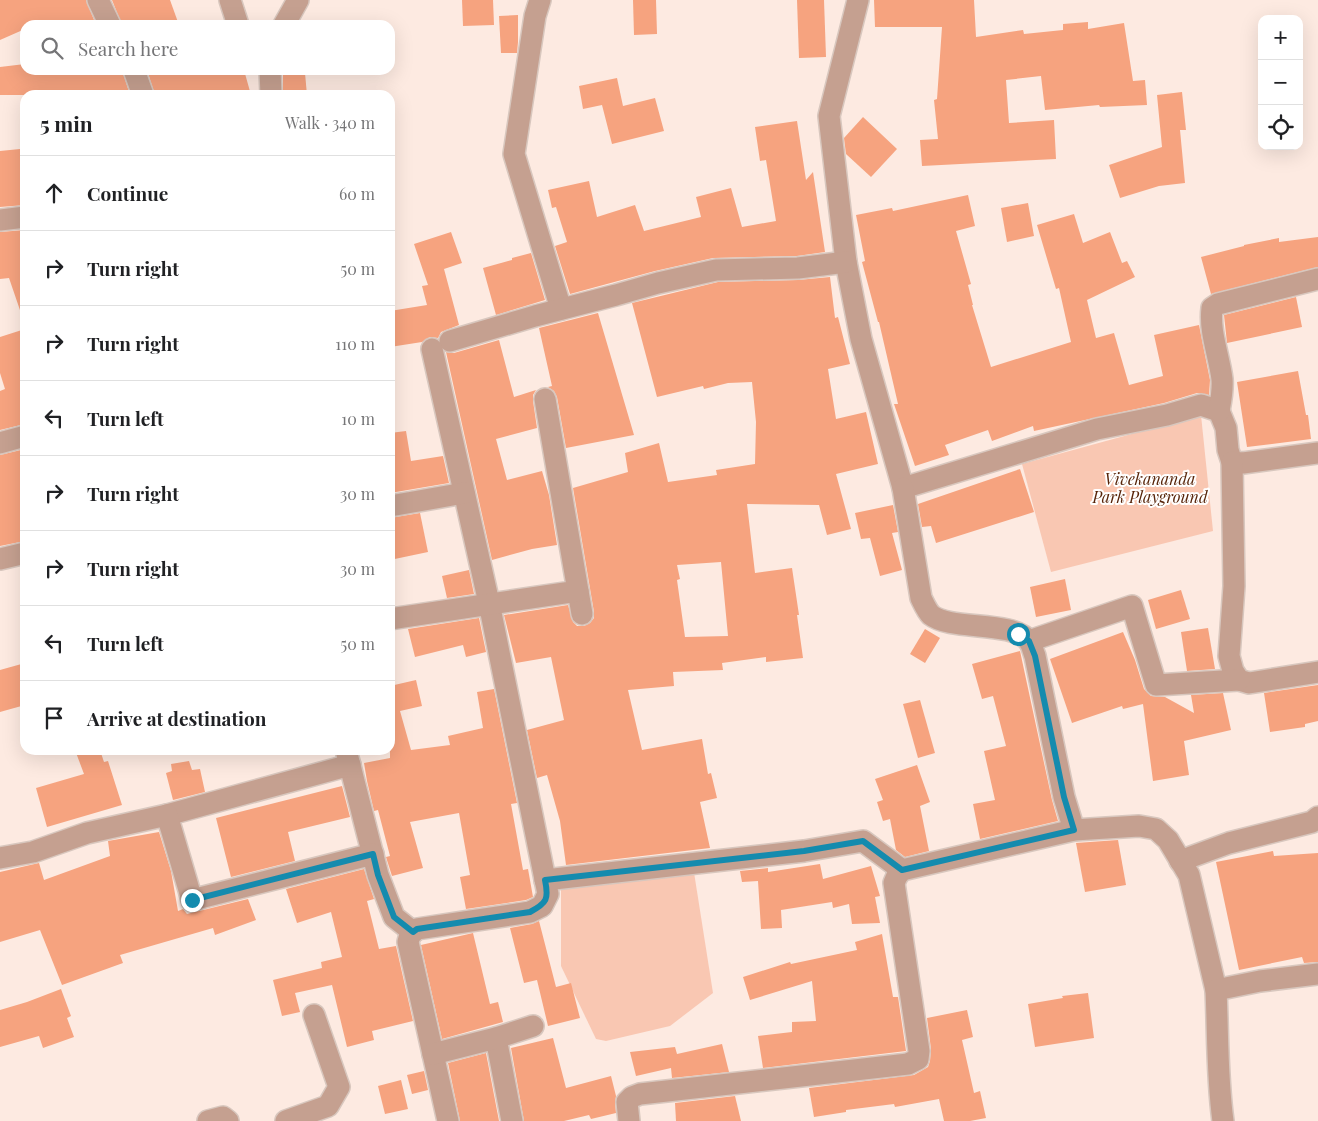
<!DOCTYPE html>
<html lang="en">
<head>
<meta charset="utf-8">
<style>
	body { margin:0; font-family:"Playfair Display",serif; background:#f2f2f2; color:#202124 }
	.controls { position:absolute; right:15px; top:15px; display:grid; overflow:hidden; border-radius:10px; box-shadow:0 5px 20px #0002 }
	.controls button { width:45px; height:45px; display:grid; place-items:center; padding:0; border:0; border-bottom:1px solid #e0e0e0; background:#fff; color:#202124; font:25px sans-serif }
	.stop { position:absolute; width:15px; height:15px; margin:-11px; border:4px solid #148bae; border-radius:50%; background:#fff }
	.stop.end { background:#148bae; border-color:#fff; box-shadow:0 1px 5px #0008 }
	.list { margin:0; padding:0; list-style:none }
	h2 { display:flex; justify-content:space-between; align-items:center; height:65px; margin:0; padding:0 20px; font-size:21px }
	h2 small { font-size:16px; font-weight:400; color:#757577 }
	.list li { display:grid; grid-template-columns:32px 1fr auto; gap:15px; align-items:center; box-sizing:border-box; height:75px; padding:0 20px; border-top:1px solid #e0e0e0 }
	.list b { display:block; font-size:19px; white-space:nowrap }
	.list em { font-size:16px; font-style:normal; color:#757577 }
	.icon { flex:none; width:28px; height:28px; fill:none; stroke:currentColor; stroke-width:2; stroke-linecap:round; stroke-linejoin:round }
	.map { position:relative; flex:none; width:1318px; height:1121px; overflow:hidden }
	.search { position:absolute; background:#fff; box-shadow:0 5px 20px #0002; left:20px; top:20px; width:375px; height:55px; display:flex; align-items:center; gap:12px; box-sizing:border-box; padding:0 18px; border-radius:15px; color:#757577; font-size:19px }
	.panel { position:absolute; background:#fff; box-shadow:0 5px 20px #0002; left:20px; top:90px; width:375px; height:665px; border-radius:15px }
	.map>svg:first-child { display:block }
	.green { fill:#f9c7b2 }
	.building { fill:#f6a37f; fill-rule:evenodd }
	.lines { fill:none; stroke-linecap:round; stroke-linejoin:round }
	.street-casing { stroke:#d8c7be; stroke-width:24 }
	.street { stroke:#c5a090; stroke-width:21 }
	.route { stroke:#148bae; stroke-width:6 }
	.labels { text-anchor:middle; stroke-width:4; stroke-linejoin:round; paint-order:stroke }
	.park-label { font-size:16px; font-style:italic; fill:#572409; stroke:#fff }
</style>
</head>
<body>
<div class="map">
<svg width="1318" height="1121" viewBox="0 0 1318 1121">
	<rect width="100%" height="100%" fill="#fdeae1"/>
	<g class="green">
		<path d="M 1201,415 L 1213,531 L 1051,572 L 1022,464 Z"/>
		<path d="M 693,866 L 713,993 L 670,1026 L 606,1041 L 596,1039 L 561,966 L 561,879 Z"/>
	</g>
	<g class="building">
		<path d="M 0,0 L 86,0 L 96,25 L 25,25 L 25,29 L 0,40 Z"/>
		<path d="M 112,0 L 170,0 L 179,25 L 122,25 Z"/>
		<path d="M 462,0 L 493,0 L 494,25 L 463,26 Z"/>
		<path d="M 633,0 L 656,0 L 657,34 L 634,35 Z"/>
		<path d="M 797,0 L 824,0 L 826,57 L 799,58 Z"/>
		<path d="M 874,0 L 974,0 L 976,37 L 1023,30 L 1024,34 L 1063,30 L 1063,24 L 1088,22 L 1088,29 L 1124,23 L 1133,81 L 1145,80 L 1147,105 L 1100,107 L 1099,105 L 1045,110 L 1041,76 L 1006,80 L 1009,123 L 1054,120 L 1056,159 L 922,166 L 920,140 L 938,139 L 934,100 L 937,99 L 942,27 L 875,27 Z"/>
		<path d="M 518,15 L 518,42 L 517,53 L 501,53 L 499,16 Z"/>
		<path d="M 25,64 L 25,70 L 122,70 L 130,95 L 0,95 L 0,67 Z"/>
		<path d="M 147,70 L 244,70 L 251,95 L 155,95 Z"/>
		<path d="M 305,73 L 307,95 L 283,95 L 283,75 Z"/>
		<path d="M 617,78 L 623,106 L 655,98 L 664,131 L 612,144 L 602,105 L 583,109 L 579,86 Z"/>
		<path d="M 1182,92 L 1186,130 L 1180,130 L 1185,183 L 1159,186 L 1120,198 L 1109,165 L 1162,147 L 1157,95 Z"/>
		<path d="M 863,117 L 897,149 L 871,177 L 846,154 L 844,138 Z"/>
		<path d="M 797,121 L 806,180 L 813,172 L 825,252 L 797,256 L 713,258 L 655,271 L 570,294 L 555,246 L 567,242 L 556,207 L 552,208 L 548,190 L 589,181 L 597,217 L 635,205 L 644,231 L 701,217 L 696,197 L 731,188 L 742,227 L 776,221 L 766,160 L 760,161 L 755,127 Z"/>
		<path d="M 20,149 L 25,183 L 25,205 L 0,207 L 0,151 Z"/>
		<path d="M 968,195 L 975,226 L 956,231 L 971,284 L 968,285 L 973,305 L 972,305 L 991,367 L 1071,342 L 1059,288 L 1056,289 L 1037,225 L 1074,214 L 1083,243 L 1110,232 L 1122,263 L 1127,261 L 1135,277 L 1087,300 L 1096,338 L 1114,333 L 1129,385 L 1163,376 L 1154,335 L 1199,325 L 1210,380 L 1209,395 L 1197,393 L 1164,403 L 1034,431 L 1033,426 L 992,441 L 988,430 L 945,445 L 949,455 L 915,466 L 894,404 L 898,404 L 879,322 L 878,322 L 862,262 L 865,261 L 856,215 L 892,208 L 893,211 Z"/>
		<path d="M 1028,203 L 1034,236 L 1007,242 L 1001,208 Z"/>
		<path d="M 25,230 L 25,316 L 22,316 L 9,278 L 0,279 L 0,232 Z"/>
		<path d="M 451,232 L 462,263 L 444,269 L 459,325 L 441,332 L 438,338 L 430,337 L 422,342 L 390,347 L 390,311 L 427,305 L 422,286 L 428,285 L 414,244 Z"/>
		<path d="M 1318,237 L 1318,267 L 1211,294 L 1201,257 L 1244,246 L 1244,245 L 1279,238 L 1279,242 Z"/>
		<path d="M 531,253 L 545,300 L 496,315 L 483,268 L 512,260 L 512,258 Z"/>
		<path d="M 830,277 L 835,318 L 838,317 L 850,364 L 828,369 L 836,419 L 866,412 L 878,464 L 836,474 L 851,529 L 827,535 L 819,505 L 747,504 L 755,573 L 792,568 L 799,615 L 797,615 L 803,658 L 766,662 L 766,657 L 722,663 L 723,670 L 673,672 L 674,686 L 628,690 L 642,750 L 702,739 L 708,774 L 711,773 L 717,798 L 700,802 L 710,848 L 566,865 L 560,821 L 547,775 L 537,778 L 527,730 L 564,720 L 551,657 L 516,663 L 504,615 L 568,605 L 573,622 L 577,626 L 584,626 L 590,623 L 594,618 L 594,612 L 573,488 L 628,472 L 625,453 L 659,443 L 668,482 L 717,475 L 716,470 L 755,464 L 756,422 L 752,382 L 728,383 L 704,389 L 703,386 L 657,397 L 632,303 L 718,282 L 798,280 ZM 721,562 L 728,636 L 685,637 L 677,580 L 680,579 L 677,565 Z"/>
		<path d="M 1296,297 L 1302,327 L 1227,343 L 1224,315 Z"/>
		<path d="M 598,313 L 634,435 L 566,448 L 557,397 L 554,391 L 548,387 L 552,386 L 539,328 Z"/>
		<path d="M 25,329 L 25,424 L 0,430 L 0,391 L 5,389 L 0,373 L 0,337 Z"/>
		<path d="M 499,340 L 514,397 L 536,390 L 533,395 L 533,401 L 537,428 L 496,439 L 507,480 L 542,471 L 549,495 L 557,545 L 532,549 L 492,560 L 446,352 L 454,353 Z"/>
		<path d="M 1298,371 L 1306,415 L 1308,415 L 1311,439 L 1247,447 L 1237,382 Z"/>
		<path d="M 406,431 L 411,461 L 443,456 L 449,483 L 390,493 L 390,433 Z"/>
		<path d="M 25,449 L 25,541 L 0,546 L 0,455 Z"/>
		<path d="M 1020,469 L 1034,512 L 936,543 L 931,526 L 922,527 L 918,504 Z"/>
		<path d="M 893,505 L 898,532 L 892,533 L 902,570 L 880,576 L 870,538 L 861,539 L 855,513 Z"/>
		<path d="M 420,513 L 428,552 L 390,560 L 390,518 Z"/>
		<path d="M 469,570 L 474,594 L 447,598 L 442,576 Z"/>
		<path d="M 1065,579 L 1071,610 L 1036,617 L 1030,587 Z"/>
		<path d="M 1181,590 L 1190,619 L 1156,629 L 1148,600 Z"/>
		<path d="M 479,618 L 486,652 L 466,657 L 463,645 L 415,657 L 408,629 Z"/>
		<path d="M 1208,628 L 1215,669 L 1187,671 L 1181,632 Z"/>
		<path d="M 925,629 L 940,638 L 925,663 L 910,654 Z"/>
		<path d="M 1123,632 L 1135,660 L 1144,689 L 1151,696 L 1165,697 L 1194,713 L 1191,695 L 1223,693 L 1231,730 L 1184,741 L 1189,775 L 1153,781 L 1143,704 L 1123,709 L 1122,706 L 1072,723 L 1050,659 Z"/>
		<path d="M 1020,651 L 1052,800 L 1058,821 L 980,839 L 973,804 L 995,800 L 984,751 L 1006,746 L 993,696 L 982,699 L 972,664 Z"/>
		<path d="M 25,663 L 25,705 L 0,712 L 0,670 Z"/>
		<path d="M 416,680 L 422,706 L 400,711 L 411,750 L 450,745 L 448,736 L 483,728 L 477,692 L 494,689 L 517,803 L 511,804 L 523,870 L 528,869 L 533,897 L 526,900 L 466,909 L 460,877 L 470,875 L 459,813 L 410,822 L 423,868 L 392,876 L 386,857 L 390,856 L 378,810 L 374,811 L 367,781 L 364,763 L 390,758 L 390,686 Z"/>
		<path d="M 1318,685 L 1318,721 L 1305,724 L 1305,727 L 1270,732 L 1264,693 Z"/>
		<path d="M 920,700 L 935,753 L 918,758 L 903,704 Z"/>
		<path d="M 75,750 L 100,750 L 104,762 L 108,761 L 122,805 L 47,827 L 36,788 L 84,774 Z"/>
		<path d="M 189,761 L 192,770 L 200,769 L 205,792 L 173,800 L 166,773 L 172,771 L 171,764 Z"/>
		<path d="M 917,765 L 930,802 L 920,806 L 929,851 L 905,857 L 896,850 L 890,819 L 883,821 L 877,802 L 883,800 L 875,779 Z"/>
		<path d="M 342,786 L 350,817 L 288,832 L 295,861 L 231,877 L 216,818 Z"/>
		<path d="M 159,832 L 171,871 L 178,911 L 183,909 L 187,914 L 248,899 L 256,920 L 215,935 L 213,928 L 120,955 L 123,963 L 62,985 L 40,930 L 0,942 L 0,872 L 39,863 L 44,880 L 110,856 L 108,841 Z"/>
		<path d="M 1118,840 L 1126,885 L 1085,892 L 1076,843 Z"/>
		<path d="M 1273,851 L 1274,856 L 1318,853 L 1318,962 L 1304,963 L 1302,957 L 1239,970 L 1216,862 Z"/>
		<path d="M 820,864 L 823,879 L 871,866 L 880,896 L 875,897 L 880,923 L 852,924 L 849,904 L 833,908 L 832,902 L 781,910 L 782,928 L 761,929 L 758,881 L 742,882 L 740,871 L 768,868 L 768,872 Z"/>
		<path d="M 364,869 L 374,899 L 367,901 L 379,949 L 396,946 L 413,1021 L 372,1031 L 374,1040 L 347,1047 L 332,985 L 295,993 L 300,1012 L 282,1016 L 273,980 L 322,968 L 321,962 L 342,957 L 331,912 L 297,923 L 286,889 Z"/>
		<path d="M 539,921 L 556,987 L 571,983 L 580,1018 L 548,1026 L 537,980 L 524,983 L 510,928 L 532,924 Z"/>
		<path d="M 473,933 L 490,1004 L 498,1002 L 503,1022 L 442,1039 L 421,945 Z"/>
		<path d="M 882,934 L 893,997 L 898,997 L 906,1051 L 763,1068 L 758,1036 L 792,1032 L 792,1022 L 816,1021 L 812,981 L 750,1000 L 743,977 L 790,962 L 791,964 L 857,950 L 855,942 Z"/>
		<path d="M 61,989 L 71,1016 L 67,1018 L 74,1037 L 43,1048 L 39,1036 L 0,1047 L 0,1010 L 27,1002 Z"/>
		<path d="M 1088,993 L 1094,1038 L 1035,1047 L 1028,1004 L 1063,998 L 1062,996 Z"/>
		<path d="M 967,1010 L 973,1037 L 962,1040 L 974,1093 L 980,1091 L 986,1118 L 970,1121 L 944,1121 L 939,1099 L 895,1107 L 894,1104 L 846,1110 L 846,1112 L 814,1117 L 809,1088 L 914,1075 L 928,1067 L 930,1061 L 931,1049 L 927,1018 Z"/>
		<path d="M 553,1038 L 566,1088 L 611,1076 L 616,1096 L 615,1103 L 616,1113 L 591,1119 L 589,1115 L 564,1121 L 524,1121 L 511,1048 Z"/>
		<path d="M 722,1044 L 729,1072 L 672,1078 L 671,1068 L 636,1076 L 630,1052 L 675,1047 L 677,1054 Z"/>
		<path d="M 486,1053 L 499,1121 L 460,1121 L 448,1063 Z"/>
		<path d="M 424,1071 L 428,1090 L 412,1094 L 407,1075 Z"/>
		<path d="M 401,1080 L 408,1109 L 385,1114 L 378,1086 Z"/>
		<path d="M 735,1096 L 741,1121 L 676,1121 L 675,1103 Z"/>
	</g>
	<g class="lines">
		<defs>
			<g id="street">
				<path d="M 98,0 L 110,25"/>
				<path d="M 230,0 L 238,25"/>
				<path d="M 540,0 L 535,16 L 514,154 L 561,309"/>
				<path d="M 858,0 L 829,116 L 846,262 L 861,339 L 903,488 L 1097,429 L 1167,415 L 1201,405 L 1219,411 L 1226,428 L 1228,450 L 1232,462 L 1243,463 L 1318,453"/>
				<path d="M 284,25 L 298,0"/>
				<path d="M 134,70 L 143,95"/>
				<path d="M 270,70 L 271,95"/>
				<path d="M 0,220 L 25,217"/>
				<path d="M 450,341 L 535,316 L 616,295 L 658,283 L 716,270 L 798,268 L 846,262"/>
				<path d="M 432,349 L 489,603 L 548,894 L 542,906 L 530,912 L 417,929 L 410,935 L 408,942 L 448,1121"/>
				<path d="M 1219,411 C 1221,400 1223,390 1222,379 C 1219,355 1209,332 1212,308 L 1218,304 L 1318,279"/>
				<path d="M 0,443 L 25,436"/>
				<path d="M 1232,462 L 1234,586 L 1229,656 L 1233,671 L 1239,680 L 1249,683 L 1318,672"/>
				<path d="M 903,488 L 921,598 C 924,604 927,611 931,615 C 951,631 1012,620 1029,641 C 1032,645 1033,651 1035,656 L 1064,797 L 1074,830"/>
				<path d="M 390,506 L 464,493"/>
				<path d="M 0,559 L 25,553"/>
				<path d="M 578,591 L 582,614"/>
				<path d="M 390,619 L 578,591 L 545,399"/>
				<path d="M 1029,641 L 1132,606 L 1156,685 L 1239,680"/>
				<path d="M 346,750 L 378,875 L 394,917 L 413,932"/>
				<path d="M 167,815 L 350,765"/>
				<path d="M 0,858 L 33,852 L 87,833 L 167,815 L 192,900 L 373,854"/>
				<path d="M 1180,861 L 1229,843 L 1312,822 L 1318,817"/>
				<path d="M 545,880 L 804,851 L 863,841 L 902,870"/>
				<path d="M 496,1038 L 512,1121"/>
				<path d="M 433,1054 L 496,1038 L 533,1026"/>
				<path d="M 208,1121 L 223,1117 L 228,1121"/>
				<path d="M 286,1121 L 328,1106 L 339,1087 L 314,1015"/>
				<path d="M 629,1121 L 627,1102 L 632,1097 L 640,1094 L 908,1064 L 918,1059 L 919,1051 L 894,883 L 897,876 L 902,870 L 1074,830 L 1139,826 L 1156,829 L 1168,840 L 1189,875 L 1216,990"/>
				<path d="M 1223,1121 C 1217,1078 1218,1033 1216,990 L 1260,981 L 1318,974"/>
			</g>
		</defs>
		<use href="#street" class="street-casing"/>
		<use href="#street" class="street"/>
	</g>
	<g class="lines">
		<path class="route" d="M 192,900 L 373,854 L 378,875 L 394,917 L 413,932 L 417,929 L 530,912 C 547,903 549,899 545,880 L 804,851 L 863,841 L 902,870 L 1074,830 L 1064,797 L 1035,656 L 1029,641 L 1018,634"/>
	</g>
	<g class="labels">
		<g class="park-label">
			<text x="1150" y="485">Vivekananda<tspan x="1150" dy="18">Park Playground</tspan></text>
		</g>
	</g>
</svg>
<div class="controls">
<button>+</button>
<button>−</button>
<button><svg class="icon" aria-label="locate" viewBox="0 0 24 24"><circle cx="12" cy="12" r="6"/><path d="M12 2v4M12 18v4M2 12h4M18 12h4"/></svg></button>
</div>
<div class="stop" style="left:1018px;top:634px"></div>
<div class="stop end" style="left:192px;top:900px"></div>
<div class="search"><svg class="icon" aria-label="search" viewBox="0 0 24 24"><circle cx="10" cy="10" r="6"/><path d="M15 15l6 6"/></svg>Search here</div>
<section class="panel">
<h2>5 min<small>Walk · 340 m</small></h2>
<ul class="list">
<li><svg class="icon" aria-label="ahead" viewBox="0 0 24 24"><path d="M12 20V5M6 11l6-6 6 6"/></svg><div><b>Continue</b></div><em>60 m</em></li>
<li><svg class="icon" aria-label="right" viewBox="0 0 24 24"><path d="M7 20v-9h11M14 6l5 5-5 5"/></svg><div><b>Turn right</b></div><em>50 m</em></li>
<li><svg class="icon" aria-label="right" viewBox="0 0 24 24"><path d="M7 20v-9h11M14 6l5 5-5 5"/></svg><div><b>Turn right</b></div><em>110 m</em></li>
<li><svg class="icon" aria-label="left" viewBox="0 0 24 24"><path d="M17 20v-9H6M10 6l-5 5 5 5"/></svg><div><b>Turn left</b></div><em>10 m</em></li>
<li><svg class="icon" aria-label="right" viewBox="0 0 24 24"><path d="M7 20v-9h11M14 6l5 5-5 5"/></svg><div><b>Turn right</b></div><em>30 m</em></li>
<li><svg class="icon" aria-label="right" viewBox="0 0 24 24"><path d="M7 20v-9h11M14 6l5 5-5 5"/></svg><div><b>Turn right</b></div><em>30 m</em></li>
<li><svg class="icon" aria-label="left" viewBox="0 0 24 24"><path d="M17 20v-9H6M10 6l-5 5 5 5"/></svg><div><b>Turn left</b></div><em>50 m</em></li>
<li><svg class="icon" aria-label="arrive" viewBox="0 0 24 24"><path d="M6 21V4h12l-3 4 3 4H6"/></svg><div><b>Arrive at destination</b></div></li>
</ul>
</section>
</div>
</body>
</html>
